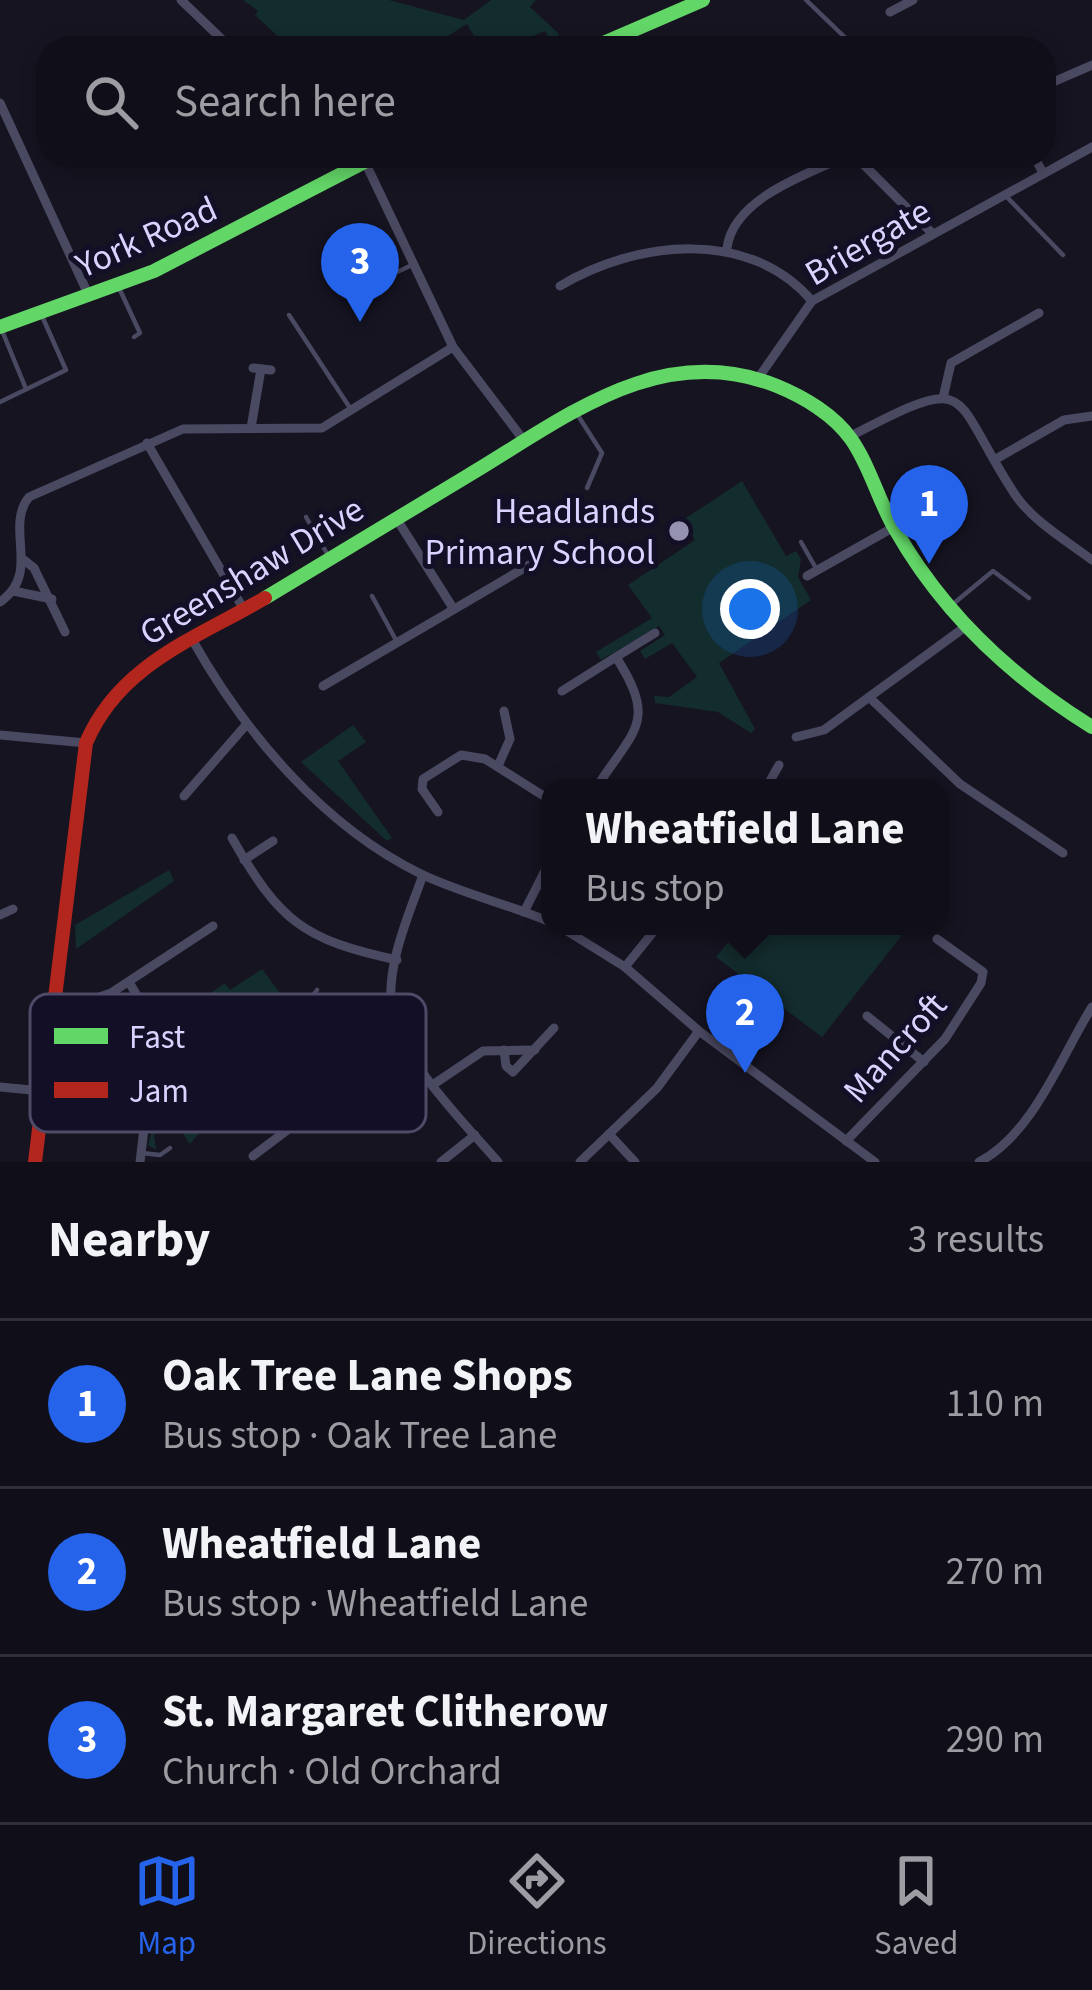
<!DOCTYPE html>
<html lang="en">
<head>
<meta charset="utf-8">
<style>
	body { margin:0; font-family:"Source Sans 3",sans-serif; background:#1e1d26; color:#f1f3f6 }
	.you { position:absolute; left:750px; top:609px; width:42px; height:42px; margin:-30px; border:9px solid #fff; border-radius:50%; background:#1a73e8; box-shadow:0 0 0 18px #1a73e833 }
	.badge { display:grid; place-items:center; width:78px; height:78px; border-radius:50%; background:#2563eb; color:#fff; font-size:39px; font-weight:700 }
	.pin { position:absolute; translate:-50% -99px; filter:drop-shadow(0 3px 6px #0008) }
	.pin::after { content:''; position:absolute; top:63px; width:42px; height:36px; background:inherit; clip-path:polygon(0 0,100% 0,50% 100%) }
	.popup { position:absolute; left:541px; top:779px; width:408px; height:156px; box-sizing:border-box; display:grid; place-content:center; border-radius:24px; background:#100f19; filter:drop-shadow(0 3px 9px #0005); font-size:39px; white-space:nowrap; color:#9c9ca2 }
	.popup b { font-size:45px; color:#f1f3f6 }
	.popup::after { content:''; position:absolute; left:50%; top:100%; margin-left:-24px; border:24px solid transparent; border-top-color:#100f19 }
	.list { margin:0; padding:0; list-style:none }
	h2 { display:flex; justify-content:space-between; align-items:center; height:156px; margin:0; padding:0 48px; font-size:51px }
	h2 small { font-size:39px; font-weight:400; color:#9c9ca2 }
	.list li { display:grid; grid-template-columns:78px 1fr auto; gap:36px; align-items:center; box-sizing:border-box; height:168px; padding:0 48px; border-top:3px solid #302f38 }
	.list b { display:block; font-size:45px; white-space:nowrap }
	.list p { margin:0; font-size:39px; white-space:nowrap; color:#9c9ca2 }
	.list em { font-size:39px; font-style:normal; color:#9c9ca2 }
	.icon { flex:none; width:66px; height:66px; fill:none; stroke:currentColor; stroke-width:2; stroke-linecap:round; stroke-linejoin:round }
	.map { position:relative; flex:none; width:1092px; height:1162px; overflow:hidden }
	.search { position:absolute; background:#100f19; box-shadow:0 6px 18px #0003; left:36px; right:36px; top:36px; height:132px; display:flex; align-items:center; gap:30px; box-sizing:border-box; padding:0 42px; border-radius:36px; color:#9c9ca2; font-size:45px }
	.sheet { height:660px; background:#100f19 }
	nav { display:flex; justify-content:space-around; align-items:center; box-sizing:border-box; height:168px; border-top:3px solid #302f38; background:#100f19; font-size:33px; color:#9c9ca2 }
	nav a { display:grid; justify-items:center; gap:6px }
	nav .on { color:#2563eb }
	.map>svg:first-child { display:block }
	.green { fill:#132c2d }
	.lines { fill:none; stroke-linecap:round; stroke-linejoin:round }
	.lane { stroke:#4a4962; stroke-width:4.5 }
	.street { stroke:#4a4962; stroke-width:9 }
	.fast { stroke:#63d668; stroke-width:14 }
	.jam { stroke:#b3261e; stroke-width:14 }
	.poi-dot { fill:#9591b1; stroke:#130f26; stroke-width:4.5 }
	.labels { text-anchor:middle; stroke-width:10; stroke-linejoin:round; paint-order:stroke }
	.street-label { font-size:36px; fill:#d9d4ff; stroke:#130f26 }
	.poi-label { font-size:36px; fill:#d9d4ff; stroke:#130f26; text-anchor:end }
	.key { fill:#130f26; stroke:#4e4a67; stroke-width:3 }
	.key-label { font-size:33px; fill:#d9d4ff }
</style>
</head>
<body>
<div class="map">
<svg width="1092" height="1162" viewBox="0 0 1092 1162">
	<rect width="100%" height="100%" fill="#161421"/>
	<g class="green">
		<path d="M 243,0 L 389,0 L 464,20 L 491,0 L 536,0 L 530,7 L 558,33 L 561,48 L 533,48 L 549,38 L 545,31 L 516,43 L 518,48 L 481,48 L 467,24 L 429,48 L 284,48 L 286,44 L 255,15 L 258,11 Z"/>
		<path d="M 742,481 L 786,556 L 796,551 L 801,559 L 798,577 L 811,600 L 719,663 L 755,729 L 751,733 L 718,712 L 655,703 L 654,696 L 669,697 L 697,677 L 672,643 L 645,659 L 640,651 L 665,635 L 659,626 L 601,660 L 596,652 L 652,618 L 628,585 L 695,540 L 683,520 Z"/>
		<path d="M 353,725 L 366,742 L 338,761 L 392,838 L 387,841 L 301,762 Z"/>
		<path d="M 169,870 L 174,881 L 76,949 L 75,925 Z"/>
		<path d="M 741,926 L 924,926 L 916,934 L 906,930 L 822,1037 L 716,957 Z"/>
		<path d="M 262,969 L 295,1013 L 272,1029 L 255,1003 L 241,1008 L 241,1000 L 232,998 L 183,1030 L 190,1043 L 201,1036 L 206,1043 L 183,1058 L 163,1027 L 225,983 L 230,990 Z"/>
		<path d="M 279,1034 L 288,1047 L 231,1095 L 190,1144 L 177,1124 L 154,1135 L 156,1150 L 148,1145 L 159,1105 L 173,1115 L 254,1061 L 258,1065 L 270,1055 L 265,1046 Z"/>
	</g>
	<g class="lines">
		<g class="lane">
			<path d="M 806,0 L 856,48"/>
			<path d="M 1004,194 L 1063,255"/>
			<path d="M 120,290 L 140,333 L 134,337"/>
			<path d="M 357,291 L 414,264"/>
			<path d="M 289,315 L 350,408"/>
			<path d="M 1,328 L 26,389"/>
			<path d="M 0,402 L 66,370 L 42,316"/>
			<path d="M 577,414 L 602,453 L 587,488"/>
			<path d="M 892,512 L 916,499"/>
			<path d="M 306,517 L 329,557"/>
			<path d="M 801,542 L 817,570"/>
			<path d="M 372,596 L 397,642"/>
			<path d="M 953,604 L 993,571 L 1029,598"/>
			<path d="M 240,1035 L 251,1045 L 263,1043 L 297,1016 L 317,990"/>
			<path d="M 142,1153 L 160,1155 L 170,1148"/>
		</g>
		<g class="street">
			<path d="M 181,0 L 231,48"/>
			<path d="M 890,12 L 913,0"/>
			<path d="M 1044,86 L 1092,65"/>
			<path d="M 0,103 L 89,296"/>
			<path d="M 855,156 L 933,234"/>
			<path d="M 1034,156 L 1043,173"/>
			<path d="M 365,162 L 453,347 L 522,438"/>
			<path d="M 727,248 C 733,199 806,174 847,156"/>
			<path d="M 560,286 C 637,240 750,228 812,301"/>
			<path d="M 253,368 L 271,370"/>
			<path d="M 759,377 L 812,301 L 1092,147"/>
			<path d="M 943,398 L 951,363 L 1039,313"/>
			<path d="M 251,428 L 261,369"/>
			<path d="M 849,437 C 977,370 948,392 1014,493 C 1031,520 1067,541 1092,560"/>
			<path d="M 147,443 L 243,608"/>
			<path d="M 996,459 L 1064,420 L 1092,416"/>
			<path d="M 396,518 L 453,608"/>
			<path d="M 24,560 L 34,568 L 65,632"/>
			<path d="M 807,576 L 894,527"/>
			<path d="M 13,591 L 52,599"/>
			<path d="M 0,602 C 42,573 4,528 29,497 L 183,429 L 322,428 L 453,347"/>
			<path d="M 193,641 C 245,733 323,826 421,874 C 463,894 508,904 550,922"/>
			<path d="M 616,657 L 655,633"/>
			<path d="M 323,686 L 538,560"/>
			<path d="M 562,691 L 616,657 C 658,723 634,729 596,788"/>
			<path d="M 869,697 L 960,784 L 1063,853"/>
			<path d="M 0,735 L 86,743"/>
			<path d="M 796,737 L 824,730 L 965,627"/>
			<path d="M 498,766 L 510,739 L 504,711"/>
			<path d="M 766,788 L 779,765"/>
			<path d="M 184,796 L 246,725"/>
			<path d="M 438,812 L 422,789 L 423,779 L 461,755 L 485,759 L 550,800"/>
			<path d="M 232,838 C 280,922 304,940 397,960"/>
			<path d="M 244,860 L 273,841"/>
			<path d="M 423,875 C 409,914 385,968 392,1010 C 399,1058 467,1126 498,1162"/>
			<path d="M 524,912 L 550,861"/>
			<path d="M 0,915 L 13,909"/>
			<path d="M 559,926 L 625,967 L 699,1031 L 875,1162"/>
			<path d="M 625,967 L 658,926"/>
			<path d="M 129,982 L 156,1028 L 140,1162"/>
			<path d="M 58,997 L 94,999 L 111,993 L 213,926"/>
			<path d="M 867,1016 L 924,1062"/>
			<path d="M 504,1050 L 506,1066 L 513,1072 L 554,1028"/>
			<path d="M 152,1068 L 187,1070 L 240,1035"/>
			<path d="M 272,1084 L 300,1120"/>
			<path d="M 434,1084 L 483,1051 L 535,1050"/>
			<path d="M 0,1087 L 42,1091"/>
			<path d="M 609,1134 L 635,1162"/>
			<path d="M 846,1141 L 945,1039 L 981,983 L 983,972 L 937,939"/>
			<path d="M 253,1156 L 404,1042"/>
			<path d="M 441,1162 L 475,1135"/>
			<path d="M 580,1162 L 657,1088 L 699,1031"/>
			<path d="M 979,1162 C 1034,1133 1060,1058 1092,1007"/>
		</g>
		<g class="fast">
			<path d="M 592,48 L 703,0"/>
			<path d="M 0,327 L 154,271 L 376,156"/>
			<path d="M 265,598 C 333,557 401,516 469,475 C 565,418 660,339 777,386 C 804,397 834,415 851,439 C 870,466 878,500 895,529 C 942,612 1011,677 1092,727"/>
		</g>
		<path class="jam" d="M 35,1162 L 86,743 C 119,664 197,638 265,598"/>
	</g>
	<circle class="poi-dot" cx="679" cy="531" r="12"/>
	<g class="labels">
		<g class="street-label">
			<text transform="translate(146 236) rotate(-24)" y="13">York Road</text>
			<text transform="translate(867 241) rotate(-30)" y="13">Briergate</text>
			<text transform="translate(251 570) rotate(-31)" y="13">Greenshaw Drive</text>
			<text transform="translate(894 1047) rotate(-48)" y="13">Mancroft</text>
		</g>
		<g class="poi-label">
			<text x="655" y="523">Headlands<tspan x="655" dy="41">Primary School</tspan></text>
		</g>
	</g>
	<rect x="30" y="994" width="396" height="138" rx="18" class="key"/>
	<rect x="54" y="1028" width="54" height="16" fill="#63d668"/>
	<rect x="54" y="1082" width="54" height="16" fill="#b3261e"/>
	<g class="key-label">
		<text x="129" y="1048">Fast</text>
		<text x="129" y="1102">Jam</text>
	</g>
</svg>
<div class="you"></div>
<div class="pin badge" style="left:929px;top:564px">1</div>
<div class="pin badge" style="left:745px;top:1073px">2</div>
<div class="popup"><b>Wheatfield Lane</b>Bus stop</div>
<div class="pin badge" style="left:360px;top:322px">3</div>
<div class="search"><svg class="icon" aria-label="search" viewBox="0 0 24 24"><circle cx="10" cy="10" r="6"/><path d="M15 15l6 6"/></svg>Search here</div>
</div>
<section class="sheet">
<h2>Nearby<small>3 results</small></h2>
<ul class="list">
<li><span class="badge">1</span><div><b>Oak Tree Lane Shops</b><p>Bus stop · Oak Tree Lane</p></div><em>110 m</em></li>
<li><span class="badge">2</span><div><b>Wheatfield Lane</b><p>Bus stop · Wheatfield Lane</p></div><em>270 m</em></li>
<li><span class="badge">3</span><div><b>St. Margaret Clitherow</b><p>Church · Old Orchard</p></div><em>290 m</em></li>
</ul>
</section>
<nav>
<a class="on"><svg class="icon" aria-label="map" viewBox="0 0 24 24"><path d="M3 6l6-2 6 2 6-2v14l-6 2-6-2-6 2zM9 4v14M15 6v14"/></svg>Map</a>
<a><svg class="icon" aria-label="directions" viewBox="0 0 24 24"><path d="M12 3l9 9-9 9-9-9zM9 14v-3h6M13 9l2 2-2 2"/></svg>Directions</a>
<a><svg class="icon" aria-label="saved" viewBox="0 0 24 24"><path d="M7 4h10v16l-5-4-5 4z"/></svg>Saved</a>
</nav>
</body>
</html>
